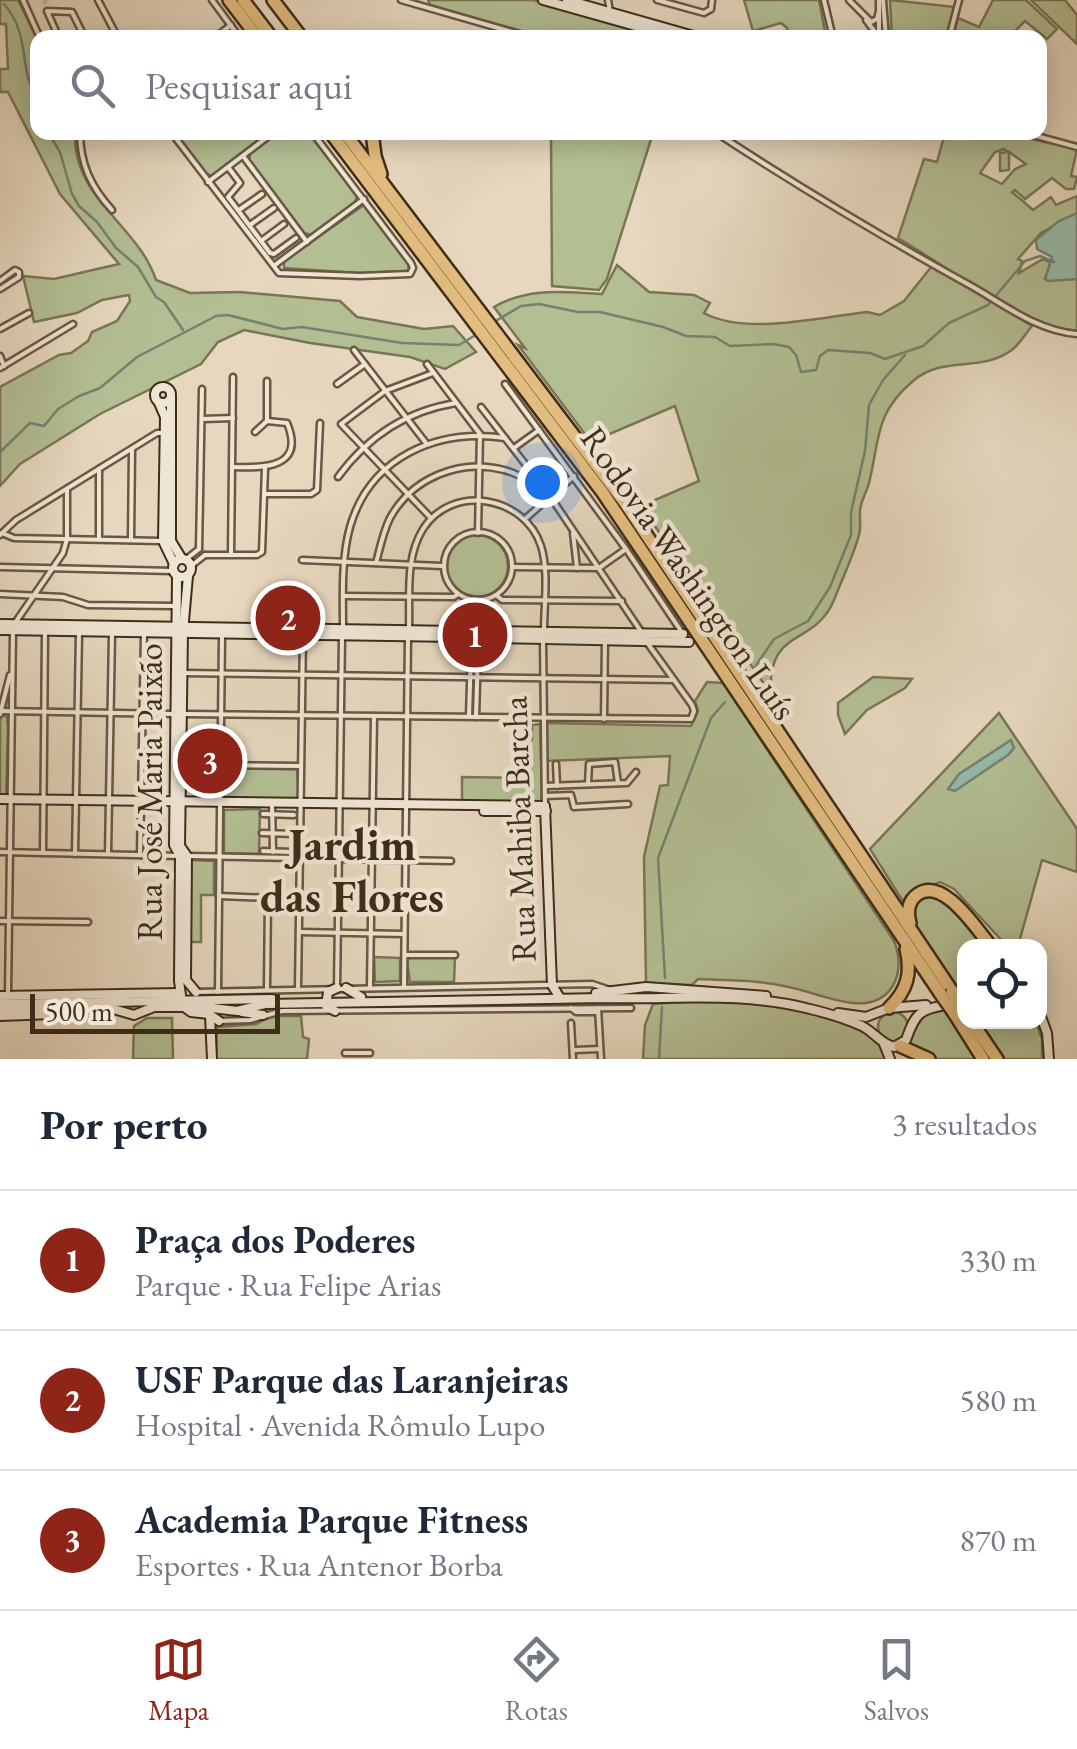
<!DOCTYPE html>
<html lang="pt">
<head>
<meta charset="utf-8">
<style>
	body { margin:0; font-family:"EB Garamond",serif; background:#f6f6f7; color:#1f2937 }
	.controls { position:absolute; right:30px; bottom:30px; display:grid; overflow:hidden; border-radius:20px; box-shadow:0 5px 25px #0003 }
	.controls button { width:90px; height:90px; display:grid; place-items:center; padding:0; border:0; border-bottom:2px solid #e0e1e3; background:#fff; color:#1f2937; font:50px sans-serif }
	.scale { position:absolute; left:30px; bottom:25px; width:250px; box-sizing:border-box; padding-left:10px; border:5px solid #3f2d18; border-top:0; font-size:28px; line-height:35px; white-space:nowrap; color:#3f2d18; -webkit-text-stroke:8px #efe5d5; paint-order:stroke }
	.you { position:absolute; left:542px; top:482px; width:35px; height:35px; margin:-25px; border:8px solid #fff; border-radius:50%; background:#1a73e8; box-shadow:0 0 0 15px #1a73e833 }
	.badge { display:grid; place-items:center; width:65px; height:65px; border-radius:50%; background:#8f2418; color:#fff; font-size:32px; font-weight:700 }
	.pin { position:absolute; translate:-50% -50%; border:5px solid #fff; box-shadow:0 2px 10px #0006 }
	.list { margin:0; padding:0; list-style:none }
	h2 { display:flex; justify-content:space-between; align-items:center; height:130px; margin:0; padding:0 40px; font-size:42px }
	h2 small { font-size:32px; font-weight:400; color:#747a83 }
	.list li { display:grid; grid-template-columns:65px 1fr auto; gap:30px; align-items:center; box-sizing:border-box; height:140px; padding:0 40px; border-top:2px solid #e0e1e3 }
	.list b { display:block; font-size:38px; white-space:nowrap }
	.list p { margin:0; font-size:32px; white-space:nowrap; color:#747a83 }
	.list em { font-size:32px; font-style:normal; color:#747a83 }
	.icon { flex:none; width:55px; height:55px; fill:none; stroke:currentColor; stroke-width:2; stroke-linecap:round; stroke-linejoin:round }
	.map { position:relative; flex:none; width:1077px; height:1059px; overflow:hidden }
	.search { position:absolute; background:#fff; box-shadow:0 5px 25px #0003; left:30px; right:30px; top:30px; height:110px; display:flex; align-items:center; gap:25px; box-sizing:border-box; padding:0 35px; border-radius:20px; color:#747a83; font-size:38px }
	.sheet { height:550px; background:#fff }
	nav { display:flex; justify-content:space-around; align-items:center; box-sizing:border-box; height:140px; border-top:2px solid #e0e1e3; background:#fff; font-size:28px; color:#747a83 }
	nav a { display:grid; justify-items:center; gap:5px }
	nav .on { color:#8f2418 }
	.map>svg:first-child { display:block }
	.green { fill:#b3be93; stroke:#797656; stroke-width:2.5; fill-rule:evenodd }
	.water { fill:#97baab; stroke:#748270; stroke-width:2.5 }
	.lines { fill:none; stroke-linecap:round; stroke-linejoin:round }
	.stream { stroke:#748270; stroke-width:2.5 }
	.street-tunnel { stroke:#c5b59d; stroke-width:4; stroke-dasharray:4 2; stroke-linecap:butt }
	.street-casing { stroke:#695842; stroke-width:9 }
	.secondary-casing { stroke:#3f2d18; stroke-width:12 }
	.highway-casing { stroke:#3f2d18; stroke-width:16 }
	.street { stroke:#efe5d5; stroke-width:4 }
	.secondary { stroke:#efe5d5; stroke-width:8 }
	.highway { stroke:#e3bc7f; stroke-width:11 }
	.highway-bridge-casing { stroke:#3f2d18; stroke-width:16; stroke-linecap:butt }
	.highway-bridge { stroke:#e3bc7f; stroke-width:11 }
	.labels { text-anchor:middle; stroke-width:9; stroke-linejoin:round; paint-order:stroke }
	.street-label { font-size:35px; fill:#3f2d18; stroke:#efe5d5 }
	.district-label { font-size:45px; font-weight:bold; fill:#3f2d18; stroke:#efe5d5 }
</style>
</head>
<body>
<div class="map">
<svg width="1077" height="1059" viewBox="0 0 1077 1059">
	<rect width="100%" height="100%" fill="#e6d7be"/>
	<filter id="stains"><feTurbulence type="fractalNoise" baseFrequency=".002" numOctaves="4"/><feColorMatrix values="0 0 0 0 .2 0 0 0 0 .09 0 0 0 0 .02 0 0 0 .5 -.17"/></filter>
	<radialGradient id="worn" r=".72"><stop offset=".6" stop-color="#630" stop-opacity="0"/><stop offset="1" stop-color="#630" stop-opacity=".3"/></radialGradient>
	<g class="green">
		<path d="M 0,0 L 18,0 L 37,39 L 38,132 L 75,133 C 72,198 138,225 156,280 L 190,293 L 240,292 L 340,301 L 357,317 L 424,329 L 453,326 L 476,352 L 445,369 L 410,357 L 310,343 L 244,330 L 218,342 L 201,364 L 100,414 L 20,464 L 0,486 L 0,387 L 59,355 L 71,353 L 88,341 L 92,332 L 117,321 L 130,301 L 129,295 L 102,300 L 77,313 L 34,322 L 23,276 L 54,279 L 119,264 L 60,194 L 8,92 L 0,92 L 0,69 L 8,69 L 6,24 L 0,24 Z"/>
		<path d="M 428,0 L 533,0 L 650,32 L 652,37 L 542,37 L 430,5 Z"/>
		<path d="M 744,0 L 819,0 L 826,37 L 788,37 L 787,28 L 781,23 L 753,31 Z"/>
		<path d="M 890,0 L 955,7 L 946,37 L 892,37 Z"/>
		<path d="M 993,0 L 1026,0 L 1057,29 L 1047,39 L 1025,21 L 1009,37 L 953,37 L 958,18 L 979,27 Z"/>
		<path d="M 1031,0 L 1065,0 L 1077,15 L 1077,44 Z"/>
		<path d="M 175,133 L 270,133 L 212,176 L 205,173 Z"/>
		<path d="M 278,133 L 309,133 L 357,195 L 355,203 L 312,235 L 304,233 L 249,161 L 250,154 Z"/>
		<path d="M 551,133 L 653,133 L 607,279 L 599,290 L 552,286 Z"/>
		<path d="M 945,133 L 1003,133 L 1077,149 L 1071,176 L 1077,177 L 1074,189 L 1066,189 L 1052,178 L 1025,199 L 1015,190 L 1012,192 L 1033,210 L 1051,197 L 1056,205 L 1077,196 L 1077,213 L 1041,233 L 1018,259 L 1022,261 L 1019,273 L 1043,259 L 1052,263 L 1045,278 L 1077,279 L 1077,331 C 1024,327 947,266 898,238 L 924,159 L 937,162 ZM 1004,149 L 1008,152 L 1000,153 L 1000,171 L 1009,170 L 1009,152 L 1026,164 L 1015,169 L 1002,184 L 980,173 L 995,152 Z"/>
		<path d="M 364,205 L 409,263 L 408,271 L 358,273 L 284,268 L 284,261 Z"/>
		<path d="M 617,265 L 649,292 L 694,295 L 710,303 L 704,313 C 747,336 820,317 867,312 L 880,315 L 904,301 L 932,266 L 1032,326 C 1026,333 1020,343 1013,349 C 981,374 944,354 913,381 C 874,414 880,439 869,483 C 867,491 863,497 861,505 C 858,515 862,525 859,535 C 853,557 842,579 834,600 C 814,648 767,626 771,694 L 641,506 L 699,481 L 675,406 L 591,442 L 518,345 L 525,348 L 494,307 C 528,287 564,292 602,294 Z"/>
		<circle cx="477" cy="566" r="31"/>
		<path d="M 873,677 L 912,679 L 905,688 L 867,710 L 845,734 L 838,715 L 838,703 Z"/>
		<path d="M 707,682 L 723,683 L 894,941 C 907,973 892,1007 853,1003 C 830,1001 807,990 784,986 C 756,980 727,980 698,979 L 692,985 L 646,983 L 644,857 L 660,786 L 668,785 L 670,756 L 547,761 L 546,723 L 691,726 L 698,711 L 695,701 Z"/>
		<path d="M 999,713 L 1077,829 L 1077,872 L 1042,860 L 1018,946 L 1007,946 L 954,889 L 940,882 L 916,891 L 904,903 L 870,849 Z"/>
		<path d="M 3,715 L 7,717 L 8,728 L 6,797 L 0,797 L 0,720 Z"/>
		<path d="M 540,724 L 542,802 L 462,801 L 462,777 L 525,778 L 526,740 L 532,739 L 532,725 Z"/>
		<path d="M 226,768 L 297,769 L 299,799 L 225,799 L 223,772 Z"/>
		<path d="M 260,809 L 259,854 L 224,853 L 224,810 Z"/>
		<path d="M 191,860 L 214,861 L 214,895 L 201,895 L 201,942 L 188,942 Z"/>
		<path d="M 930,892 L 952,903 L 989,946 L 964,946 L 964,993 L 958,995 L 912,924 L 912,903 Z"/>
		<path d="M 374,957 L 400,958 L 400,981 L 375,982 Z"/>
		<path d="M 410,957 L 455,957 L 454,982 L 410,982 L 407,961 Z"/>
		<path d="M 716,1000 C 764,1004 867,1010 888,1059 L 643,1059 L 645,1025 L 653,1004 Z"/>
		<path d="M 946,1008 L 980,1059 L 933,1059 L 905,1045 L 920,1015 Z"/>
		<circle cx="893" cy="1027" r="15"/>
		<path d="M 271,1016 L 301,1016 L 303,1037 L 309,1039 L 307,1059 L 216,1059 L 217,1027 L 256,1024 Z"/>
		<path d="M 147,1018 L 172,1018 L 173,1059 L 133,1059 L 134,1026 Z"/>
		<path d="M 977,1022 L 1036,1022 L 1042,1039 L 1042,1059 L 1002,1059 Z"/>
	</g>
	<g class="water">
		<path d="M 1077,213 L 1077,279 L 1048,281 L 1045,279 L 1052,257 L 1037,249 L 1036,240 L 1059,221 Z"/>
		<path d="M 1011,740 L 1014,748 L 1008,755 L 955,791 L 948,789 L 959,774 Z"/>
	</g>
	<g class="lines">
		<g class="stream">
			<path d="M 4,4 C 32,36 17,69 38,99"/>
			<path d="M 48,132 L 60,152 L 72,194 L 79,206 L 97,222 L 116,248 L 138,267 L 156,297 L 164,302 L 183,330"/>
			<path d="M 494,322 L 521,306 L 539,304 L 578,312 L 600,312 L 663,327 L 686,336 L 715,337 L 730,346 L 773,344 L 789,347 L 796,355 L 801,372 L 816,370 L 820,356 L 828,350 L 870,353 L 885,359 L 923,346 L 949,323 L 988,305 L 1025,261 L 1040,256 L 1054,262"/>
			<path d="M 0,452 L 30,423 L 44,426 L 58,409 L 79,396 L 100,388 L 137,357 L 216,316 L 228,315 L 283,329 L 302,327 L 402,343 L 459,345 L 479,333"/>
			<path d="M 755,667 L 774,639 L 808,621 L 830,587 L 851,535 L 851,512 L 865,451 L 869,405 L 883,380 L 905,355"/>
			<path d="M 665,978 L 658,858 L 711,718 L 725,702"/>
			<path d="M 659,1059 L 662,1007"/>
		</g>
		<path class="street-tunnel" d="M 45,0 L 45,4"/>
		<defs>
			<g id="street">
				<path d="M 23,0 L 40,38"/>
				<path d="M 98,0 L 118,38"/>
				<path d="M 212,0 L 240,38"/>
				<path d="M 401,0 L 533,38"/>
				<path d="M 608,0 L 610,12"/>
				<path d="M 657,0 L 704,13 L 711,9 L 712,0"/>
				<path d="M 824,0 L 833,38"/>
				<path d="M 849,0 L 871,22 L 877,19 L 879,11"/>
				<path d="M 879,0 L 879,38"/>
				<path d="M 883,0 L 886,38"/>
				<path d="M 866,20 L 878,36"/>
				<path d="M 59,38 L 47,11 L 72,12 L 85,38"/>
				<path d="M 214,38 L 231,25"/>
				<path d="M 949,38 L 959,0"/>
				<path d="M 80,132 C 80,164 91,187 112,210"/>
				<path d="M 171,132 L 279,273 L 360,276 L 410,274 L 413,268 L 411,263 L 312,132"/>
				<path d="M 715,132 C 799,187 886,239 973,287 C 1006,306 1038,331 1077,334"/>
				<path d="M 1022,132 L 1077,147"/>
				<path d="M 243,156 L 307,242"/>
				<path d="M 228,167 L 240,183 L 228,197 L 270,253 L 274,254 L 296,238"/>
				<path d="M 208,182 L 274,132"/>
				<path d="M 239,210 L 262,194"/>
				<path d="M 250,225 L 274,208"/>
				<path d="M 261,241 L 284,224"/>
				<path d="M 275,265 L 364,199"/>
				<path d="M 0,281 L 15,270 L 19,272 L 19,277 L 0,289"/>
				<path d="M 0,329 L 29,313"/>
				<path d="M 354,350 L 426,443"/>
				<path d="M 0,356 L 4,366"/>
				<path d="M 427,364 L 480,434 L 478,533"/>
				<path d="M 0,368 L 73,324"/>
				<path d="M 337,384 L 365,364"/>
				<path d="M 505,384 L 626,549 L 681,631"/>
				<path d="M 481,407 L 550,496 L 642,633"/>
				<path d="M 203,419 L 233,418"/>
				<path d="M 267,421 L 267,381"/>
				<path d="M 514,448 L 539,430"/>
				<path d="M 233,467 C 262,468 306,469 287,423 L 267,421 L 255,432"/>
				<path d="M 99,469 L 99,539"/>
				<path d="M 338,477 C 368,436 406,411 456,403"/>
				<path d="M 265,494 L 311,494 L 317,490 L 320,423"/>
				<path d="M 431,518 L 341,424 L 385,391 L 433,373"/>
				<path d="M 525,519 L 574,476"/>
				<circle cx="478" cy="566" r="34"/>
				<path d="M 2,533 L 14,538 L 161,541"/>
				<path d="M 573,533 L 577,568"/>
				<path d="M 0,535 L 16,520 L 157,433 L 162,433"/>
				<path d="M 131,540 L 132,450"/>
				<path d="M 199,549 L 202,389"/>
				<path d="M 231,554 L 233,377"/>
				<path d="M 205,555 L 257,555 L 262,552 L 265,468"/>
				<path d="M 185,560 L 199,549"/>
				<path d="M 302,560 L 442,566"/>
				<path d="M 376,563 C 380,548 383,532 390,518 C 412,478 460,458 504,470 C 517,473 528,480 540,487"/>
				<path d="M 191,566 L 205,555"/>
				<path d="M 0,567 L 173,571"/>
				<path d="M 512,567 L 599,568 L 626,549"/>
				<path d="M 0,594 L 63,597 L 88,605 L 175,606"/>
				<path d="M 496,595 L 502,600 L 622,601"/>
				<path d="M 344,596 L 454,597 L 458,594"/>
				<path d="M 470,599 L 474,605 L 472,618"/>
				<path d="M 478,618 L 484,600"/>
				<path d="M 15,623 L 63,553 L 67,539 L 67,489"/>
				<path d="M 409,628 C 410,595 405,558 423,529 C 452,483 525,496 541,546 C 549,571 544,605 544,631"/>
				<path d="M 343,629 C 343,595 341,560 350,527 C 370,457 437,428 505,438"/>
				<path d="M 543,641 L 545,806"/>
				<path d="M 183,673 L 674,680"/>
				<path d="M 0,711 L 175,714"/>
				<path d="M 0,714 L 10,675"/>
				<path d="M 185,714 L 691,719 L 694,711 L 692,705 L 646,641"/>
				<path d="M 469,716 L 471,651"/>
				<path d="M 476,717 L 478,651"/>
				<path d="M 604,719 L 605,639"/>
				<path d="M 556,764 L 557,786"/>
				<path d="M 220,765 L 300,766"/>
				<path d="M 588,784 L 589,764 L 615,762 L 618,783"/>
				<path d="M 545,786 L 627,783 L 636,772"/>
				<path d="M 545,796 L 571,795 L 574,807 L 628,804"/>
				<path d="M 272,803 L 273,852"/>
				<path d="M 263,814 L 294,815"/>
				<path d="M 262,833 L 296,834"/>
				<path d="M 263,851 L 291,852"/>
				<path d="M 0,852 L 180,856"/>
				<path d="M 43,853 L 45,633"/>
				<path d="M 75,854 L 79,634"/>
				<path d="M 108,854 L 112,634"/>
				<path d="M 140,855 L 144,635"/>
				<path d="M 190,856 L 451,861"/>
				<path d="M 219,896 L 299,899"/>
				<path d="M 0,921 L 88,922"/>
				<path d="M 299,932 L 404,934"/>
				<path d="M 405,955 L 455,955"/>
				<path d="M 370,987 L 374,716"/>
				<path d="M 404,987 L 408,637"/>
				<path d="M 267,988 L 268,898"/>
				<path d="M 337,988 L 342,638"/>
				<path d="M 298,989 L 303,634"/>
				<path d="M 196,992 L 592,984 L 610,990"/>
				<path d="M 218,992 L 222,636"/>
				<path d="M 8,993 L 13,632"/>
				<path d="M 571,1008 L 576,1012 L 598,1012"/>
				<path d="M 598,1008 L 601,1059"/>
				<path d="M 219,1021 L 250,1020 L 282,1011 L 631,1008"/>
				<path d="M 571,1023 L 573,1059"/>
				<path d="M 575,1050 L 600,1049"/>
				<path d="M 345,1053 L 370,1053"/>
			</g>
			<g id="secondary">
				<path d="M 543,0 L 678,38"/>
				<path d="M 567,0 L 701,38"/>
				<circle cx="163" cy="395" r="8"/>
				<path d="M 171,398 L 171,541 L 182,559"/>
				<path d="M 159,403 L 165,417 L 163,541 L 174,564"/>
				<circle cx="182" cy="568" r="9"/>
				<path d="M 188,576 L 183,632 L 180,846 L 187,856 L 186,980 L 196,992"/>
				<path d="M 177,577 L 174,845 L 180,856 L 179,981 L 182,1002"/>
				<circle cx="475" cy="634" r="17"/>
				<path d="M 0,624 L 459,631"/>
				<path d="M 0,630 L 458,637"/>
				<path d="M 492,631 L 683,634"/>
				<path d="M 491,638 L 689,642"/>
				<path d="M 0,799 L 545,806 L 552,985 L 560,998"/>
				<path d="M 484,811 L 546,811"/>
				<path d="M 346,988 L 361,997"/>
				<path d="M 596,993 L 646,987 L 766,996"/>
				<path d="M 0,996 L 180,993"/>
				<path d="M 0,1004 C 91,1003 181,1000 272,999"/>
				<path d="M 183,1006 L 191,1012 L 209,1014 L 219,1021"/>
				<path d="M 0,1010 L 110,1008 L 134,1015 L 154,1007 L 204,1007 L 237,1011 L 265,1004 L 602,998 C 672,1000 741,991 810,1009 C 827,1013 846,1019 862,1026 C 874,1032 881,1044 894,1047 L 906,1040 C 916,1011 920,1010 950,1004"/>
				<path d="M 335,1011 L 326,1006 L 328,992 L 337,988"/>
				<path d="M 242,1012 L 263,1015"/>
				<path d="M 838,1013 L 866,1017 L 889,1008 L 926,1005"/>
				<path d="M 1040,1014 L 1047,1033 L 1049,1059"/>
				<path d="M 0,1016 L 81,1013"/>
				<path d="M 210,1016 L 212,1059"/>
				<path d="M 884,1044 L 890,1059"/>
			</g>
			<g id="highway">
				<path d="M 229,0 L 258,38"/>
				<path d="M 243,0 L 272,38"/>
				<path d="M 273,0 L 302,38"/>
				<path d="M 330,132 L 603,493 L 940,993"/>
				<path d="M 344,132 L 625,503 L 952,991"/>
				<path d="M 372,132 L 375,156 L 381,174"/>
				<path d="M 910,923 C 907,912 908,901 918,894 C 944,877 976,929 991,946"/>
				<path d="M 889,1008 C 907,991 912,973 906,949"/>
				<path d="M 954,1013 L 983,1059"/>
				<path d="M 972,1022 L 997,1059"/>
				<path d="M 900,1046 L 929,1059"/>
			</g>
		</defs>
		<use href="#street" class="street-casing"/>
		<use href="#secondary" class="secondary-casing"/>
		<use href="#highway" class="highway-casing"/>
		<use href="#street" class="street"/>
		<use href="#secondary" class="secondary"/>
		<use href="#highway" class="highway"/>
		<defs>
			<g id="highway-bridge">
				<path d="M 952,991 L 964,1010"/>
				<path d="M 940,993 L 954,1013"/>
			</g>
		</defs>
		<use href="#highway-bridge" class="highway-bridge-casing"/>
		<use href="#highway-bridge" class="highway-bridge"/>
	</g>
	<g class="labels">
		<g class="street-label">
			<text transform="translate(689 573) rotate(55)" y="12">Rodovia Washington Luís</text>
			<text transform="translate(150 792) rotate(-90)" y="12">Rua José Maria Paixão</text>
			<text transform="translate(519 829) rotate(-92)" y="12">Rua Mahiba Barcha</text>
		</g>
		<g class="district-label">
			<text x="352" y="860">Jardim<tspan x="352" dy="52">das Flores</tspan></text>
		</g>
	</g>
	<rect width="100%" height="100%" filter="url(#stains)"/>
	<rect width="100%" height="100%" fill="url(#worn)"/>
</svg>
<div class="controls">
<button><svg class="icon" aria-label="locate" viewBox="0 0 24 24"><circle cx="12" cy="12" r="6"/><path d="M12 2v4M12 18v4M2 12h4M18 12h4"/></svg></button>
</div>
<div class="scale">500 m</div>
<div class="you"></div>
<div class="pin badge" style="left:475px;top:635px">1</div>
<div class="pin badge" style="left:288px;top:618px">2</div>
<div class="pin badge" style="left:210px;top:761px">3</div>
<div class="search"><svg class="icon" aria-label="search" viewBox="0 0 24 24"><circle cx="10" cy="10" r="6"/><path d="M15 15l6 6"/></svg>Pesquisar aqui</div>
</div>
<section class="sheet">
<h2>Por perto<small>3 resultados</small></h2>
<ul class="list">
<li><span class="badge">1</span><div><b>Praça dos Poderes</b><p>Parque · Rua Felipe Arias</p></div><em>330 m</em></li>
<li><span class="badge">2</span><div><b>USF Parque das Laranjeiras</b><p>Hospital · Avenida Rômulo Lupo</p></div><em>580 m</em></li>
<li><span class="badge">3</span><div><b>Academia Parque Fitness</b><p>Esportes · Rua Antenor Borba</p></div><em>870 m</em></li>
</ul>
</section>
<nav>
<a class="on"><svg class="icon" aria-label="map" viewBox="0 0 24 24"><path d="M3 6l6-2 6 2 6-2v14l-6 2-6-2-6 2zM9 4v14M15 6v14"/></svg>Mapa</a>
<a><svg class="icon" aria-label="directions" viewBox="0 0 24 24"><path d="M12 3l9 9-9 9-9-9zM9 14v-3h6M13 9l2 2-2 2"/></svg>Rotas</a>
<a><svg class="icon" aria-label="saved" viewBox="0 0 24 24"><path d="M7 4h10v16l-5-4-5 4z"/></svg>Salvos</a>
</nav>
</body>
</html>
